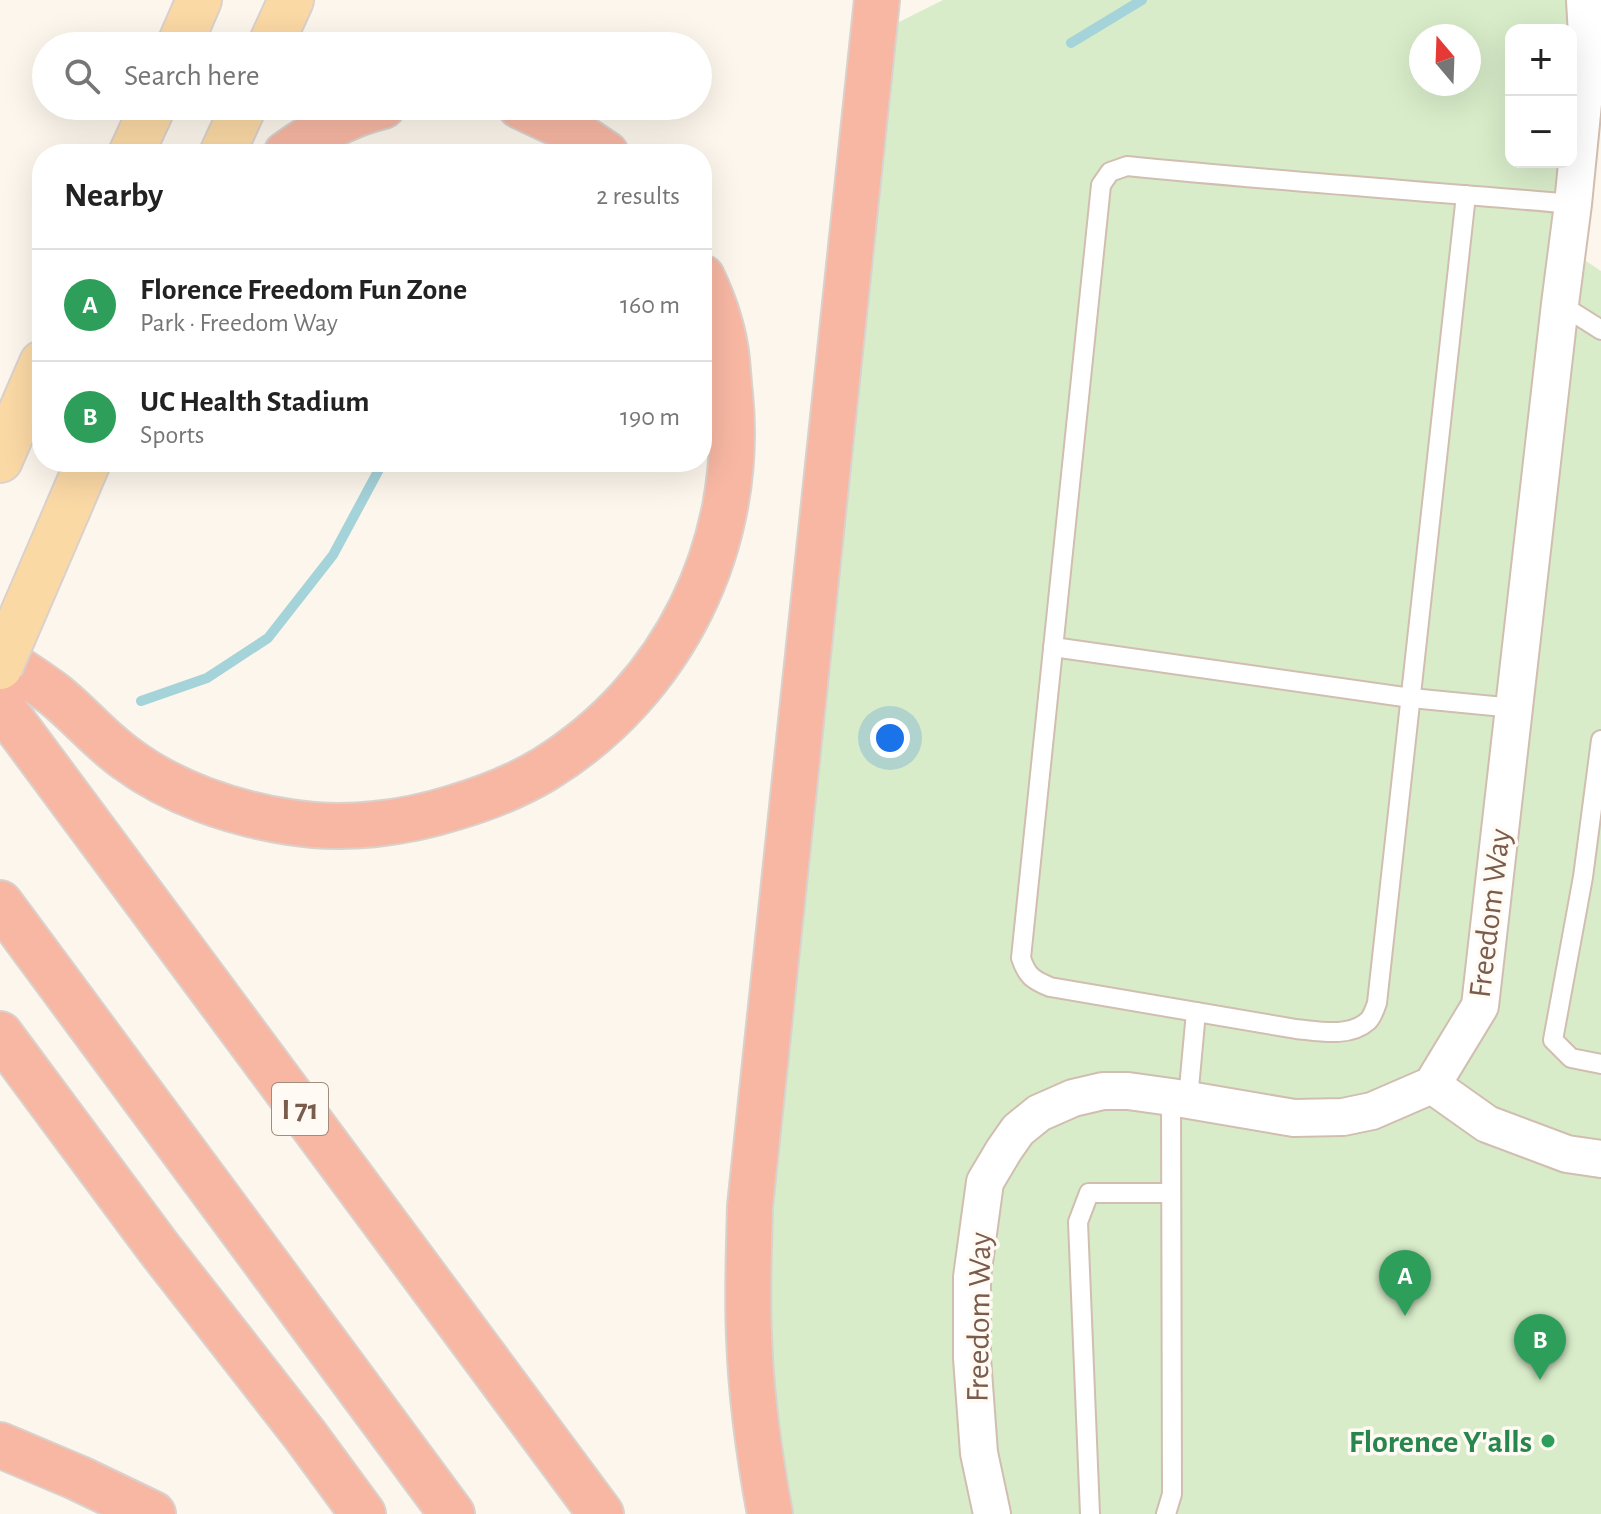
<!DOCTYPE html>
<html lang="en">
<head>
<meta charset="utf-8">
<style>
	body { margin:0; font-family:"Alegreya Sans",sans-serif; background:#f2f2f2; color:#222 }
	.controls { position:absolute; right:24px; top:24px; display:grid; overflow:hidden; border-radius:16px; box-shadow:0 8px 32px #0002 }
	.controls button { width:72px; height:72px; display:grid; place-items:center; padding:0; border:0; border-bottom:2px solid #e0e0e0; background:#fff; color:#222; font:40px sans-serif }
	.compass { position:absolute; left:1409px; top:24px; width:72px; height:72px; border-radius:50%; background:#fff; box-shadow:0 8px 32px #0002; rotate:341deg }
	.you { position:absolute; left:890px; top:738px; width:28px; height:28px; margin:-20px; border:6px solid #fff; border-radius:50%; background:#1a73e8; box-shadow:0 0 0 12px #1a73e833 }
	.badge { display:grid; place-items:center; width:52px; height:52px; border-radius:50%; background:#e76f51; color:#fff; font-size:26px; font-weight:700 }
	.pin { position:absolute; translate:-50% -66px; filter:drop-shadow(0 2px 4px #0008) }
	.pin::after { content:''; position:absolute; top:42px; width:28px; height:24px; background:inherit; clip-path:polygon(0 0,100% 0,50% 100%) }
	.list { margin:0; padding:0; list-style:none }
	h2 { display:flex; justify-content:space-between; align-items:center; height:104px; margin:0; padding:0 32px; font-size:34px }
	h2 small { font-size:26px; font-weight:400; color:#767676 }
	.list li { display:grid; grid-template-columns:52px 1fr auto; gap:24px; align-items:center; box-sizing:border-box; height:112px; padding:0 32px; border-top:2px solid #e0e0e0 }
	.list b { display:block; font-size:30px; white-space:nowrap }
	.list p { margin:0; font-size:26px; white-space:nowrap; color:#767676 }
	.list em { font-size:26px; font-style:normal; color:#767676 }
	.icon { flex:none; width:44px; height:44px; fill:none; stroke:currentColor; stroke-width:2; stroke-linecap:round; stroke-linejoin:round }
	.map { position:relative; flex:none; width:1601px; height:1514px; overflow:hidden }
	.search { position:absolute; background:#fff; box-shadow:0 8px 32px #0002; left:32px; top:32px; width:680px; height:88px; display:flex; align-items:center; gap:20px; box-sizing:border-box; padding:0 28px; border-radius:44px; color:#767676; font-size:30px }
	.panel { position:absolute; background:#fff; box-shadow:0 8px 32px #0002; left:32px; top:144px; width:680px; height:328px; border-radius:32px }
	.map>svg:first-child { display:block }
	.green { fill:#d8ecc9; fill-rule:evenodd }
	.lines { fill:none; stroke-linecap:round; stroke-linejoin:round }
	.stream { stroke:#a5d3da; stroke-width:10 }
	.service-casing { stroke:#d1beb0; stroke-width:22 }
	.minor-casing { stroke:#d1beb0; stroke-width:40 }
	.primary-casing { stroke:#dad1cd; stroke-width:48 }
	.motorway-casing { stroke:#dad1cd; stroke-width:48 }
	.service { stroke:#fff; stroke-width:18 }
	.minor { stroke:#fff; stroke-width:36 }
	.primary { stroke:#fbd9a5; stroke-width:44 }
	.motorway { stroke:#f7b7a3; stroke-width:44 }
	.primary-bridge-casing { stroke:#dad1cd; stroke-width:48; stroke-linecap:butt }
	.primary-bridge { stroke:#fbd9a5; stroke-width:44 }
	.leisure-dot { fill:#2e9e5b; stroke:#fffaf3; stroke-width:3 }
	.labels { text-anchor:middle; stroke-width:7; stroke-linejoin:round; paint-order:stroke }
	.shield { fill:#fffaf3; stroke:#a28b7f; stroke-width:2 }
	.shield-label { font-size:30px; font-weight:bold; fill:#7a5c4d }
	.street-label { font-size:32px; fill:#7a5c4d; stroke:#fffaf3 }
	.leisure-label { font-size:32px; font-weight:bold; fill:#27864d; stroke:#fffaf3; text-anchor:end }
</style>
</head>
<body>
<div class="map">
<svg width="1601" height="1514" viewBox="0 0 1601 1514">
	<rect width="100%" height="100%" fill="#fdf6ec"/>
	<path class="green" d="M 943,0 L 1585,0 L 1566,248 L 1601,271 L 1601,1514 L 770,1514 L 749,1336 L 873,35 ZM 1511,30 L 1571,30 L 1571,162 L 1511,162 ZM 1421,36 L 1469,36 L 1469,84 L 1421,84 Z"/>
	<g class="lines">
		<g class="stream">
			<path d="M 1071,43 L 1142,0"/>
			<path d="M 141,701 L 207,678 L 268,638 L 333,555 L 383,462"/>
		</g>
		<defs>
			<g id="service">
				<path d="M 1466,195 L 1377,1003 C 1375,1009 1372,1017 1368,1021 C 1349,1038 1318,1031 1296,1029 L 1050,987 C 1033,980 1027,976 1021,958 L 1101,185 L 1110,172 L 1127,166 C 1275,181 1424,191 1573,204"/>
				<path d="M 1560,304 L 1601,330"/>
				<path d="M 1053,647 L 1411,698 L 1514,708"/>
				<path d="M 1601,740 L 1583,877 L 1553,1040 L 1571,1058 L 1601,1064"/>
				<path d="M 1188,1099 L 1196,1012"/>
				<path d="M 1090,1514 L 1078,1222 L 1089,1193 L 1171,1193"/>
				<path d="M 1166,1514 L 1172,1494 L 1171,1097"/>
			</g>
			<g id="minor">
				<path d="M 1432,1085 L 1487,1124 L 1567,1154 L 1601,1159"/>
				<path d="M 992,1514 L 979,1453 L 972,1358 L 972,1277 L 985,1182 L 1004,1150 L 1018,1130 L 1039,1113 L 1073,1098 L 1103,1091 L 1128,1091 L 1171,1097 L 1294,1118 L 1343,1117 L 1372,1111 L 1432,1085 L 1480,1006 L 1560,304 L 1573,204 L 1588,53 L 1585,0"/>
			</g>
			<g id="primary">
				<path d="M 179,46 L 199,0"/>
				<path d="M 270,46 L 291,0"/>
				<path d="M 131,154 L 153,106"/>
				<path d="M 222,154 L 244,106"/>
				<path d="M 0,460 L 42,363"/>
				<path d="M 68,509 L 88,462"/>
			</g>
			<g id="motorway">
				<path d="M 520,106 L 569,129 L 606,154"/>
				<path d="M 286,154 C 315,133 348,114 383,106"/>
				<path d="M 0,657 C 18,670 37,681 55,695 C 80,715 100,740 127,759 C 173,793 232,813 289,822 C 344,831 403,824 456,807 C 486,798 517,786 545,769 C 673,690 745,544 730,394 C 728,378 728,361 725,346 C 721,322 712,298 702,277"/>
				<path d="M 0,704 L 601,1514"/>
				<path d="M 0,903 L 452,1514"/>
				<path d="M 0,1034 L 158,1247 L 305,1435 L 363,1514"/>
				<path d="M 0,1445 L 78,1478 L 153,1514"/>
				<path d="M 770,1514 C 759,1455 751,1396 749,1336 C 747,1292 749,1249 750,1206 L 877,0"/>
			</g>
		</defs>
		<use href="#service" class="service-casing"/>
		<use href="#minor" class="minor-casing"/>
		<use href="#primary" class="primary-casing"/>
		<use href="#motorway" class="motorway-casing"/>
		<use href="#service" class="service"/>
		<use href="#minor" class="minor"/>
		<use href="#primary" class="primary"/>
		<use href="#motorway" class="motorway"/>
		<defs>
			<path id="primary-bridge" d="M 0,667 L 68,509"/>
		</defs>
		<use href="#primary-bridge" class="primary-bridge-casing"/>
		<use href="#primary-bridge" class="primary-bridge"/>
	</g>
	<circle class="leisure-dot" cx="1548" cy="1441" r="8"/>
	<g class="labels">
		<rect class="shield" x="272" y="1083" width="56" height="52" rx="6"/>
		<g class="shield-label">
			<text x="300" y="1119">I 71</text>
		</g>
		<g class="street-label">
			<text transform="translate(1489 913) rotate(-83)" y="11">Freedom Way</text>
			<text transform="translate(978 1317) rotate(-89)" y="11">Freedom Way</text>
		</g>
		<g class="leisure-label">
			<text x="1532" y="1452">Florence Y'alls</text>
		</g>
	</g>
</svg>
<div class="controls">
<button>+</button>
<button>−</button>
</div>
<svg class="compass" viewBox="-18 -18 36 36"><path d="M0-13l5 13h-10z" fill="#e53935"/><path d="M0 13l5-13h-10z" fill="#767676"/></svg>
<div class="you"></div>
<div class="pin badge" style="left:1405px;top:1316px;background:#2e9e5b">A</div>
<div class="pin badge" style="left:1540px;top:1380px;background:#2e9e5b">B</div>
<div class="search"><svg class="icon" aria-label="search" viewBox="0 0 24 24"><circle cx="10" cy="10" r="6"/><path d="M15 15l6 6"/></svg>Search here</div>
<section class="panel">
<h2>Nearby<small>2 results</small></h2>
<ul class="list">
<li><span class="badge" style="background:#2e9e5b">A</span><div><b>Florence Freedom Fun Zone</b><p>Park · Freedom Way</p></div><em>160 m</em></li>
<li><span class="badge" style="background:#2e9e5b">B</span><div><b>UC Health Stadium</b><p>Sports</p></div><em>190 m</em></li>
</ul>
</section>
</div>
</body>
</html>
